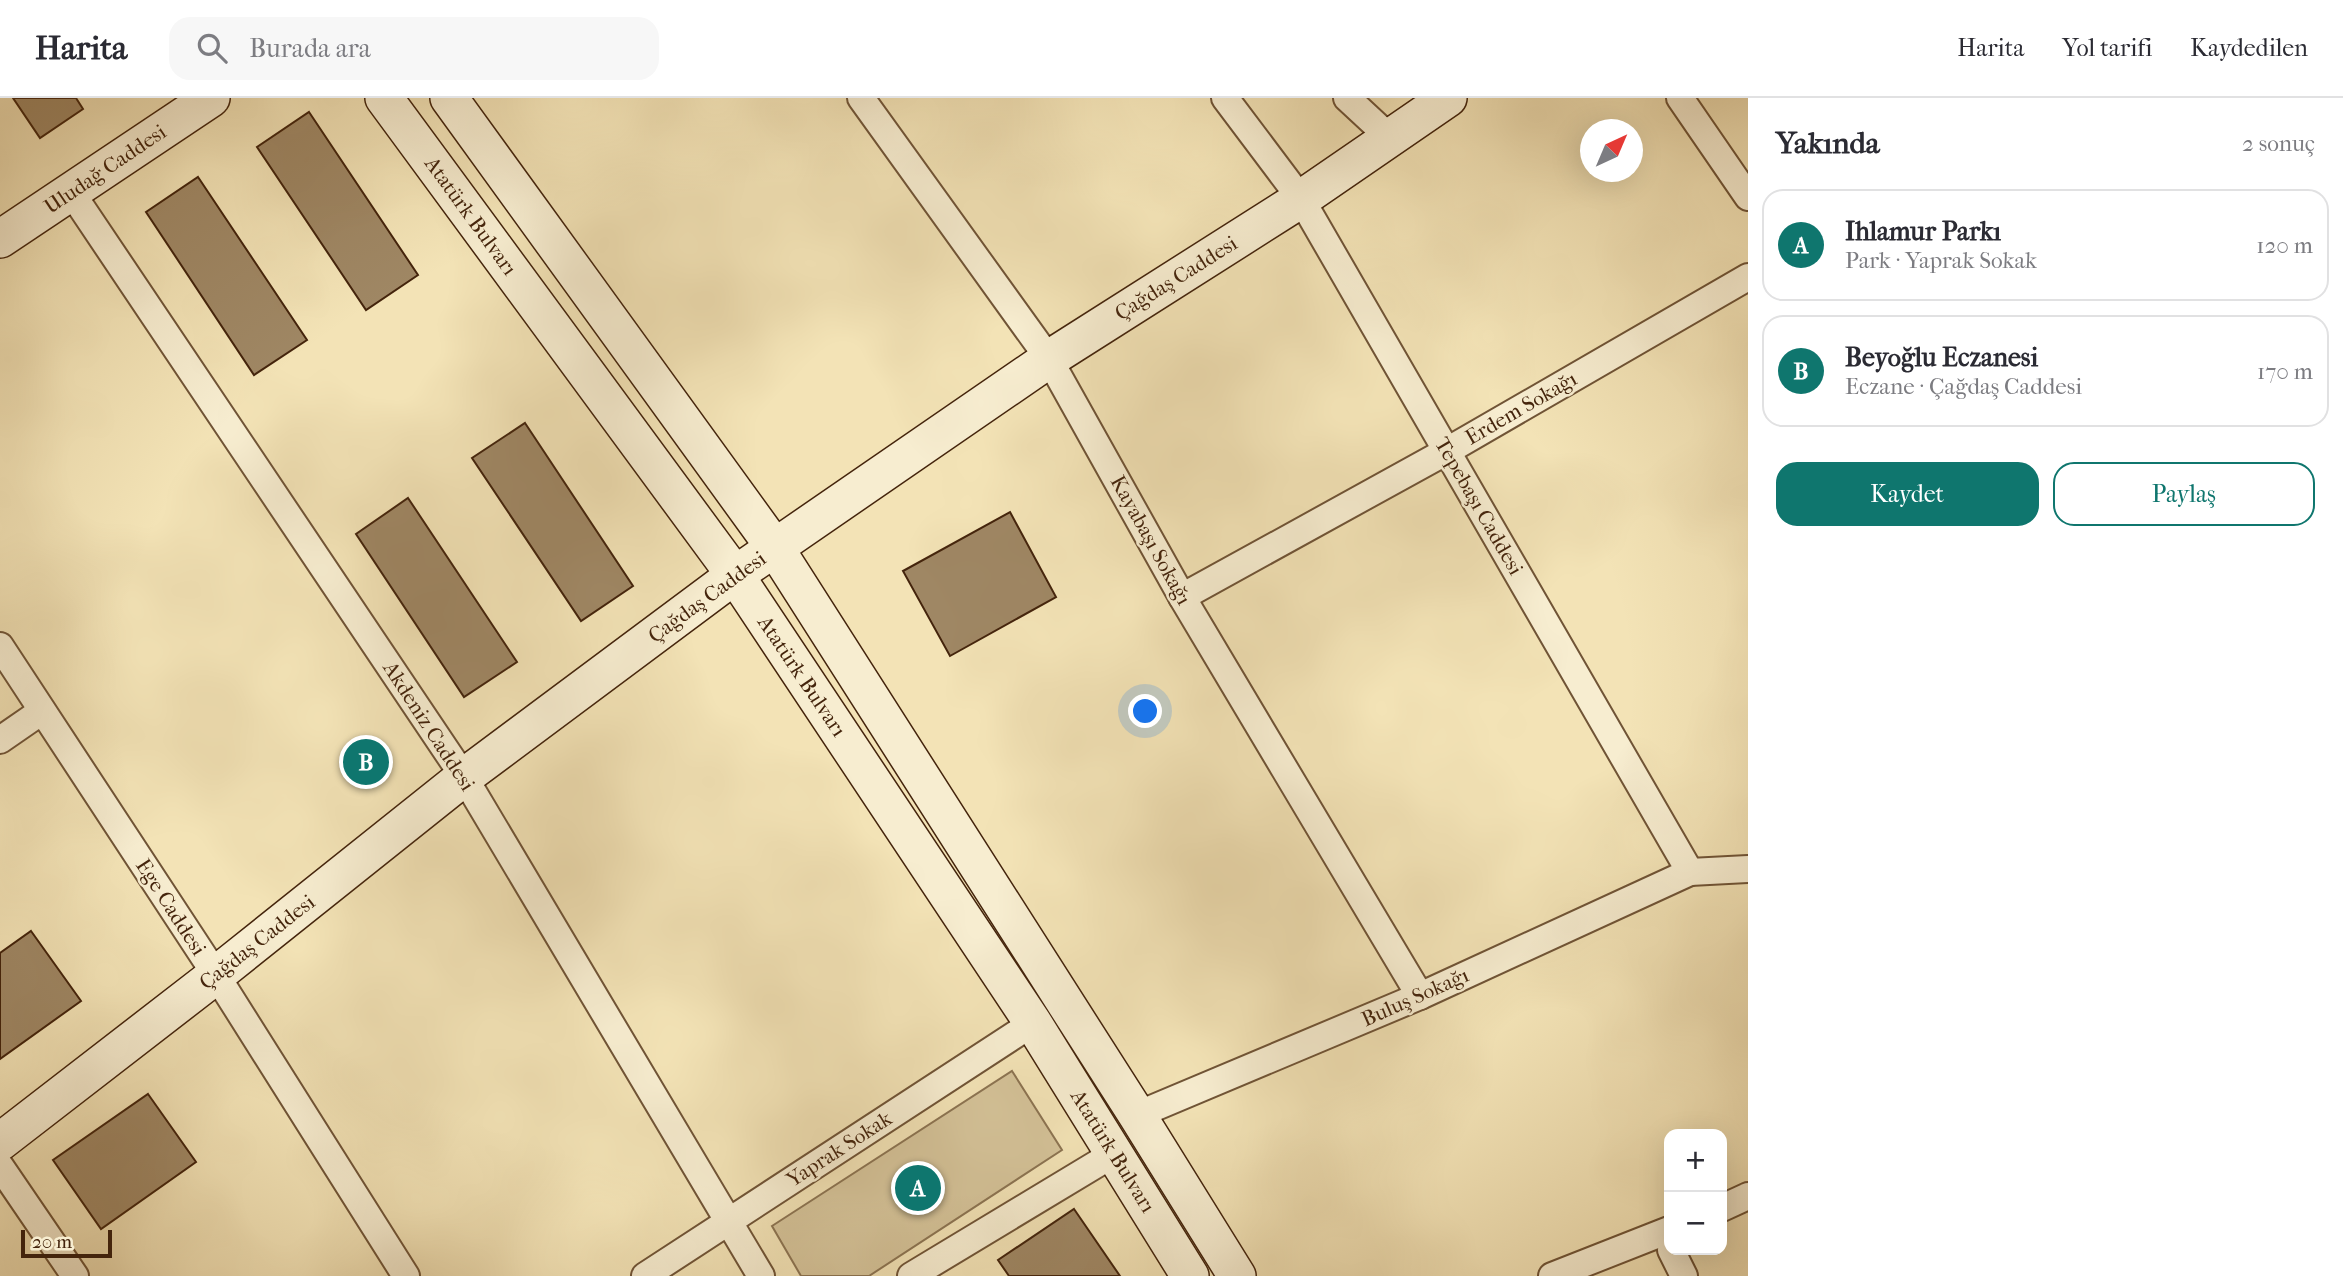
<!DOCTYPE html>
<html lang="tr">
<head>
<meta charset="utf-8">
<style>
	body { margin:0; font-family:"IM FELL French Canon",serif; background:#f7f7f7; color:#2b2b33 }
	.controls { position:absolute; right:21px; bottom:21px; display:grid; overflow:hidden; border-radius:14px; box-shadow:0 7px 28px #0002 }
	.controls button { width:63px; height:63px; display:grid; place-items:center; padding:0; border:0; border-bottom:2px solid #e1e1e2; background:#fff; color:#2b2b33; font:35px sans-serif }
	.compass { position:absolute; left:1580px; top:21px; width:63px; height:63px; border-radius:50%; background:#fff; box-shadow:0 7px 28px #0002; rotate:44deg }
	.scale { position:absolute; left:21px; bottom:18px; width:91px; box-sizing:border-box; padding-left:7px; border:4px solid #44240c; border-top:0; font-size:19px; line-height:24px; white-space:nowrap; color:#44240c; -webkit-text-stroke:5px #f7edd0; paint-order:stroke }
	.you { position:absolute; left:1146px; top:614px; width:24px; height:24px; margin:-18px; border:5px solid #fff; border-radius:50%; background:#1a73e8; box-shadow:0 0 0 10px #1a73e833 }
	.badge { display:grid; place-items:center; width:46px; height:46px; border-radius:50%; background:#0f766e; color:#fff; font-size:23px; font-weight:700 }
	.pin { position:absolute; translate:-50% -50%; border:4px solid #fff; box-shadow:0 2px 7px #0006 }
	.list { margin:0; padding:0; list-style:none }
	h2 { display:flex; justify-content:space-between; align-items:center; height:91px; margin:0; padding:0 28px; font-size:30px }
	h2 small { font-size:23px; font-weight:400; color:#7c7c81 }
	.list li { display:grid; grid-template-columns:46px 1fr auto; gap:21px; align-items:center; box-sizing:border-box; height:112px; margin:0 14px 14px; padding:0 14px; border:2px solid #e1e1e2; border-radius:21px }
	.list b { display:block; font-size:26px; white-space:nowrap }
	.list p { margin:0; font-size:23px; white-space:nowrap; color:#7c7c81 }
	.list em { font-size:23px; font-style:normal; color:#7c7c81 }
	.actions { display:flex; gap:14px; padding:21px 28px }
	.actions a { flex:1; padding:16px 0; border:2px solid #0f766e; border-radius:21px; text-align:center; font-size:24px; color:#0f766e }
	.actions .main { background:#0f766e; color:#fff }
	.icon { flex:none; width:38px; height:38px; fill:none; stroke:currentColor; stroke-width:2; stroke-linecap:round; stroke-linejoin:round }
	.map { position:relative; flex:none; width:1748px; height:1178px; overflow:hidden }
	header { display:flex; align-items:center; gap:42px; box-sizing:border-box; height:98px; padding:0 35px; background:#fff; border-bottom:2px solid #e1e1e2 }
	header strong { font-size:33px }
	nav { display:flex; gap:38px; margin-inline-start:auto; font-size:24px }
	.search { width:490px; height:63px; background:#f7f7f7; display:flex; align-items:center; gap:18px; box-sizing:border-box; padding:0 24px; border-radius:21px; color:#7c7c81; font-size:26px }
	main { display:flex }
	aside { flex:1; background:#fff }
	.map>svg:first-child { display:block }
	.green { fill:#d5c399; stroke:#8c7452; stroke-width:2 }
	.building { fill:#9f8764; stroke:#44240c; stroke-width:2 }
	.lines { fill:none; stroke-linecap:round; stroke-linejoin:round }
	.street-casing { stroke:#705436; stroke-width:30 }
	.secondary-casing { stroke:#44240c; stroke-width:40 }
	.street { stroke:#f7edd0; stroke-width:26 }
	.secondary { stroke:#f7edd0; stroke-width:37 }
	.labels { text-anchor:middle; stroke-width:5; stroke-linejoin:round; paint-order:stroke }
	.street-label { font-size:21px; fill:#44240c; stroke:#f7edd0 }
</style>
</head>
<body>
<header>
<strong>Harita</strong>
<div class="search"><svg class="icon" aria-label="search" viewBox="0 0 24 24"><circle cx="10" cy="10" r="6"/><path d="M15 15l6 6"/></svg>Burada ara</div>
<nav><a>Harita</a><a>Yol tarifi</a><a>Kaydedilen</a></nav>
</header>
<main>
<div class="map">
<svg width="1748" height="1178" viewBox="0 0 1748 1178">
	<rect width="100%" height="100%" fill="#f3e3b6"/>
	<filter id="stains"><feTurbulence type="fractalNoise" baseFrequency=".00286" numOctaves="4"/><feColorMatrix values="0 0 0 0 .2 0 0 0 0 .09 0 0 0 0 .02 0 0 0 .5 -.17"/></filter>
	<radialGradient id="worn" r=".72"><stop offset=".6" stop-color="#630" stop-opacity="0"/><stop offset="1" stop-color="#630" stop-opacity=".3"/></radialGradient>
	<path class="green" d="M 1012,973 L 1062,1052 L 869,1178 L 801,1178 L 772,1128 Z"/>
	<g class="building">
		<path d="M 13,0 L 76,0 L 83,11 L 40,40 Z"/>
		<path d="M 309,14 L 418,177 L 366,212 L 257,49 Z"/>
		<path d="M 198,79 L 307,242 L 254,277 L 146,114 Z"/>
		<path d="M 525,325 L 633,488 L 581,523 L 472,360 Z"/>
		<path d="M 408,400 L 517,564 L 464,599 L 356,436 Z"/>
		<path d="M 1010,414 L 1056,499 L 950,558 L 903,473 Z"/>
		<path d="M 31,833 L 81,903 L 0,961 L 0,855 Z"/>
		<path d="M 148,996 L 196,1064 L 101,1131 L 53,1062 Z"/>
		<path d="M 1074,1111 L 1120,1178 L 1009,1178 L 998,1162 Z"/>
	</g>
	<g class="lines">
		<defs>
			<g id="street">
				<path d="M 861,0 L 1049,261 L 1182,499 L 1420,898"/>
				<path d="M 1225,0 L 1301,101 L 1690,774 L 1748,771"/>
				<path d="M 1347,0 L 1389,39"/>
				<path d="M 1680,0 L 1748,99"/>
				<path d="M 71,94 L 464,679 L 761,1178"/>
				<path d="M 1182,499 L 1447,353 L 1748,179"/>
				<path d="M 0,548 L 216,877 L 406,1178"/>
				<path d="M 0,642 L 42,613"/>
				<path d="M 1137,1017 L 1420,898 L 1690,774"/>
				<path d="M 0,1068 L 75,1178"/>
				<path d="M 1722,1110 L 1748,1098"/>
				<path d="M 1671,1152 L 1684,1178"/>
				<path d="M 645,1178 L 1033,925"/>
				<path d="M 911,1178 L 1115,1055"/>
				<path d="M 1552,1178 L 1669,1132"/>
			</g>
			<g id="secondary">
				<path d="M 384,0 L 735,477 L 1033,925 L 1190,1178"/>
				<path d="M 449,0 L 775,450 L 1137,1017 L 1237,1178"/>
				<path d="M 0,141 L 211,0"/>
				<path d="M 0,1044 L 216,877 L 464,679 L 735,477 L 1049,261 L 1301,101 L 1448,0"/>
			</g>
		</defs>
		<use href="#street" class="street-casing"/>
		<use href="#secondary" class="secondary-casing"/>
		<use href="#street" class="street"/>
		<use href="#secondary" class="secondary"/>
	</g>
	<g class="labels">
		<g class="street-label">
			<text transform="translate(105 71) rotate(-34)" y="7">Uludağ Caddesi</text>
			<text transform="translate(471 118) rotate(54)" y="7">Atatürk Bulvarı</text>
			<text transform="translate(1176 180) rotate(-32)" y="7">Çağdaş Caddesi</text>
			<text transform="translate(1521 310) rotate(-30)" y="7">Erdem Sokağı</text>
			<text transform="translate(1479 408) rotate(60)" y="7">Tepebaşı Caddesi</text>
			<text transform="translate(1151 442) rotate(61)" y="7">Kayabaşı Sokağı</text>
			<text transform="translate(707 499) rotate(-36)" y="7">Çağdaş Caddesi</text>
			<text transform="translate(802 578) rotate(56)" y="7">Atatürk Bulvarı</text>
			<text transform="translate(429 628) rotate(57)" y="7">Akdeniz Caddesi</text>
			<text transform="translate(171 809) rotate(57)" y="7">Ege Caddesi</text>
			<text transform="translate(257 844) rotate(-38)" y="7">Çağdaş Caddesi</text>
			<text transform="translate(1415 899) rotate(-24)" y="7">Buluş Sokağı</text>
			<text transform="translate(839 1051) rotate(-33)" y="7">Yaprak Sokak</text>
			<text transform="translate(1113 1053) rotate(58)" y="7">Atatürk Bulvarı</text>
		</g>
	</g>
	<rect width="100%" height="100%" filter="url(#stains)"/>
	<rect width="100%" height="100%" fill="url(#worn)"/>
</svg>
<div class="controls">
<button>+</button>
<button>−</button>
</div>
<svg class="compass" viewBox="-18 -18 36 36"><path d="M0-13l5 13h-10z" fill="#e53935"/><path d="M0 13l5-13h-10z" fill="#7c7c81"/></svg>
<div class="scale">20 m</div>
<div class="you"></div>
<div class="pin badge" style="left:918px;top:1090px">A</div>
<div class="pin badge" style="left:366px;top:664px">B</div>
</div>
<aside>
<h2>Yakında<small>2 sonuç</small></h2>
<ul class="list">
<li><span class="badge">A</span><div><b>Ihlamur Parkı</b><p>Park · Yaprak Sokak</p></div><em>120 m</em></li>
<li><span class="badge">B</span><div><b>Beyoğlu Eczanesi</b><p>Eczane · Çağdaş Caddesi</p></div><em>170 m</em></li>
</ul>
<div class="actions"><a class="main">Kaydet</a><a>Paylaş</a></div>
</aside>
</main>
</body>
</html>
